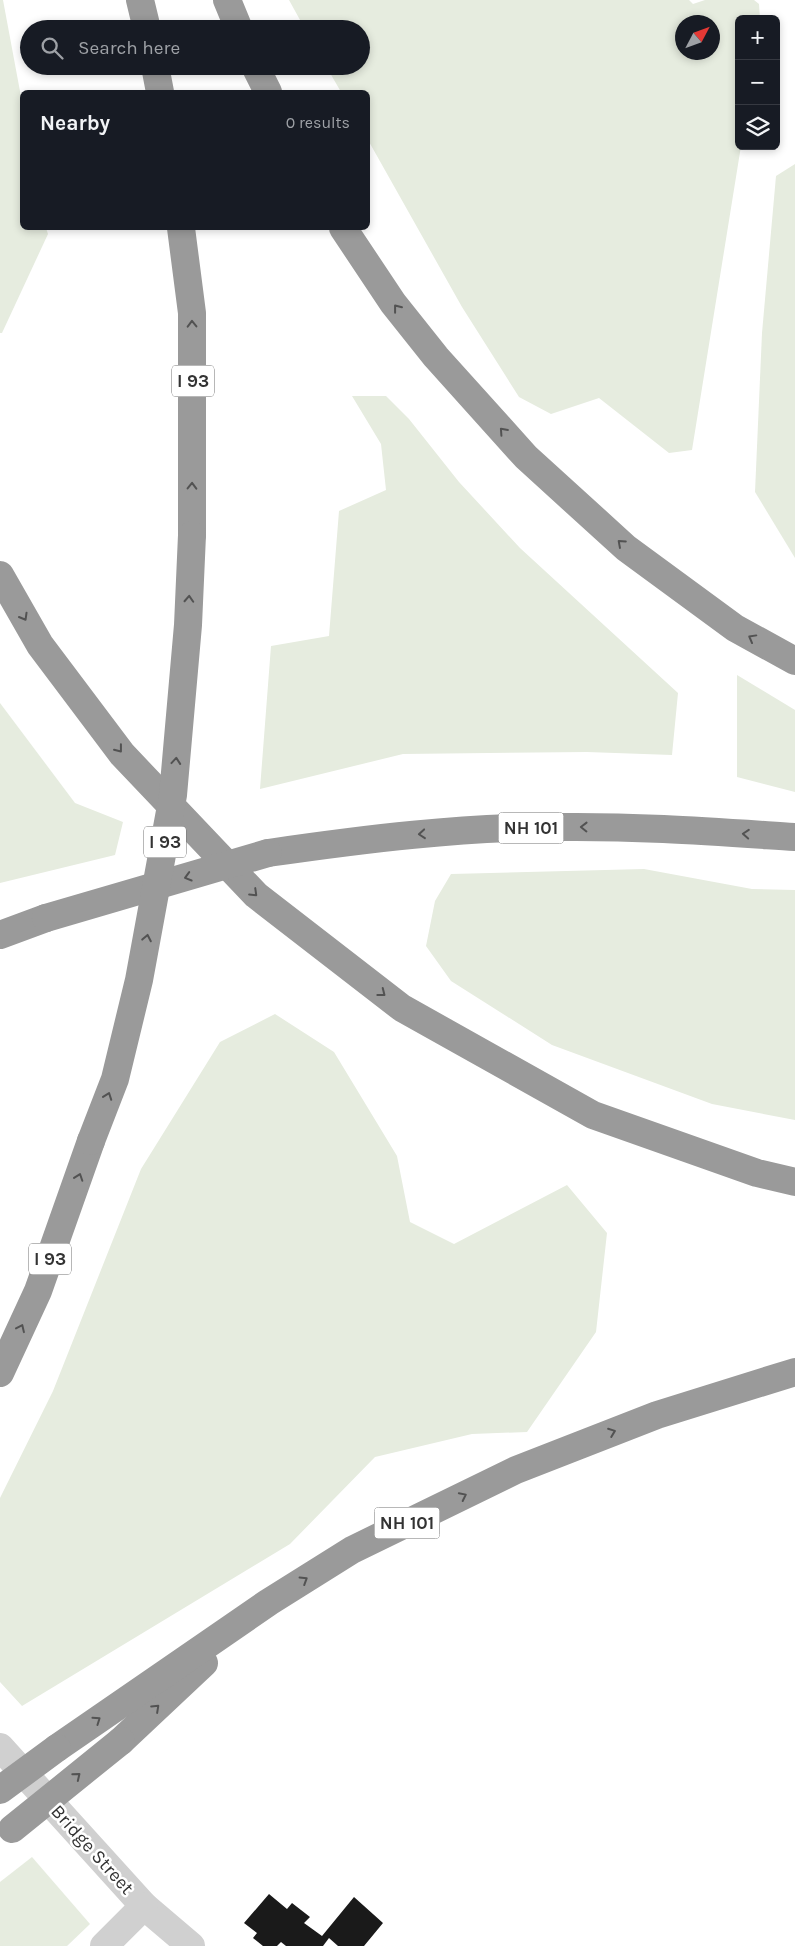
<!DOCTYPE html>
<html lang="en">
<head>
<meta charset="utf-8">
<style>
	body { margin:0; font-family:Karla,sans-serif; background:#20242c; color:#f1f3f6 }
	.controls { position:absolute; right:15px; top:15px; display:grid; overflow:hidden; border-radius:8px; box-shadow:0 2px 8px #0003 }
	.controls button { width:45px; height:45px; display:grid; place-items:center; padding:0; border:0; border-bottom:1px solid #363941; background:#171b24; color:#f1f3f6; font:25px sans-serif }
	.compass { position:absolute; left:675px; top:15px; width:45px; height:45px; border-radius:50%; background:#171b24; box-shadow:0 2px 8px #0003; rotate:49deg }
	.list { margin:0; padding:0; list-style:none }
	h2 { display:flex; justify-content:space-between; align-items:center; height:65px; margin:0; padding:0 20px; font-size:21px }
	h2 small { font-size:16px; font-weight:400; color:#9ea1a6 }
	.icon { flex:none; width:28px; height:28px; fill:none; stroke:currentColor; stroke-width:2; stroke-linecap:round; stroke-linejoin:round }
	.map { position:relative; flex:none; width:795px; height:1946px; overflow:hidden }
	.search { position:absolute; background:#171b24; box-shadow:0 2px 8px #0003; left:20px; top:20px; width:350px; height:55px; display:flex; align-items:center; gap:12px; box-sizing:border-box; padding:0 18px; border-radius:28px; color:#9ea1a6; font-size:19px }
	.panel { position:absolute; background:#171b24; box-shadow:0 2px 8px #0003; left:20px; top:90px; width:350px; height:140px; border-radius:8px }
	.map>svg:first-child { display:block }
	.green { fill:#e6ecdf; fill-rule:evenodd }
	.building { fill:#1a1a1a }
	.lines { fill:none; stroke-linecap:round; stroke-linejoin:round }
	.minor { stroke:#d0d0d0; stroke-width:28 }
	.highway { stroke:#9a9a9a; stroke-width:28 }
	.highway-bridge { stroke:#9a9a9a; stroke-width:28 }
	.oneway { stroke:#525252 }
	.labels { text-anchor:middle; stroke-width:5; stroke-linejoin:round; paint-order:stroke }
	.shield { fill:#fff; stroke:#707070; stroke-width:1 }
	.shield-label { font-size:18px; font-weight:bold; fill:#333 }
	.street-label { font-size:19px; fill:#333; stroke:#fff }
</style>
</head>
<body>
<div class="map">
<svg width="795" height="1946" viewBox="0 0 795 1946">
	<rect width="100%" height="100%" fill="#fff"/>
	<g class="green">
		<path d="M 0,0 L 3,0 L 22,102 L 22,228 L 46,228 L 48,234 L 2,333 L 0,333 Z"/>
		<path d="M 289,0 L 689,0 L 693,4 L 705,0 L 754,0 L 759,4 L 760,19 L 739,19 L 739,146 L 741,146 L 692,450 L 669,453 L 599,398 L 551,414 L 519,397 L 462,307 L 368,140 L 368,92 L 341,92 L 326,66 L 361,66 L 361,29 L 305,29 ZM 682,22 L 712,22 L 712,52 L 682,52 Z"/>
		<path d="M 795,164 L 795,558 L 755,492 L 762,333 L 776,176 Z"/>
		<path d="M 352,396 L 386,396 L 409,419 L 459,482 L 520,548 L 678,693 L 672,755 L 587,752 L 403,754 L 260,789 L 271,646 L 329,636 L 339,511 L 386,490 L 381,444 Z"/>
		<path d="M 737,675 L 795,710 L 795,792 L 737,777 Z"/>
		<path d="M 0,703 L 75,803 L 123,822 L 115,855 L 0,883 Z"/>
		<path d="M 644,869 L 752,889 L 795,890 L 795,1120 L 712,1104 L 552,1045 L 451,981 L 426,946 L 435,901 L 451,874 Z"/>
		<path d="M 275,1014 L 334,1052 L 397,1156 L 410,1222 L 454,1244 L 567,1185 L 607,1233 L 596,1332 L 527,1432 L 472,1434 L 375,1457 L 290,1544 L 22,1706 L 0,1682 L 0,1498 L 53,1391 L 141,1169 L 220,1042 Z"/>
		<path d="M 32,1857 L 90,1924 L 67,1946 L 0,1946 L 0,1882 Z"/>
	</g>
	<path class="building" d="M 269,1894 L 287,1909 L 292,1903 L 310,1917 L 304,1923 L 322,1936 L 354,1897 L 383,1923 L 364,1946 L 338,1946 L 329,1938 L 323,1946 L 286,1946 L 281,1942 L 277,1946 L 263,1946 L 253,1938 L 257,1933 L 244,1923 Z"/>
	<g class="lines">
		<g class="minor">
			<path d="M 0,1747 L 144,1906 L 191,1946"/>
			<path d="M 104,1946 L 144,1906"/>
		</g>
		<g class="highway">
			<path d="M 140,0 L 147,29"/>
			<path d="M 227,0 L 239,29"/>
			<path d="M 155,66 L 160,92"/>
			<path d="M 255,66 L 268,92"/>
			<path d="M 181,228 L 192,313 L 192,535"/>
			<path d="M 343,228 L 393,303 L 436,357 L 526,457 L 626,548 L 735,628 L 795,661"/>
			<path d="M 0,575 L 40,645 L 122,754 L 256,895 L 402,1008 L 593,1115 L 757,1173 L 795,1182"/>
			<path d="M 268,853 C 365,839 462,827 559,827 C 638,826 717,832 795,837"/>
			<path d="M 0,935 L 46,918"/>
			<path d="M 0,1373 L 38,1291 L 91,1141"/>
			<path d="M 121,1741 L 204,1663"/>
			<path d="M 57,1748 L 269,1602 L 352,1550 L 516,1470 L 657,1415 L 795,1372"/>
		</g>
		<g class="highway-bridge">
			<path d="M 46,918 L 268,853"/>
			<path d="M 91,1141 L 115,1079 L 139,980 L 173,795 L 188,625 L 192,535"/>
			<path d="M 0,1790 L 57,1748"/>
			<path d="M 12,1829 L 121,1741"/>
		</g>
	</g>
	<defs><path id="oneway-chevron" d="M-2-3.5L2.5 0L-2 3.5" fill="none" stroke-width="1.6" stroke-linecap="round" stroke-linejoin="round" transform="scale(1.25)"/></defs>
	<g class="oneway">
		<use href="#oneway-chevron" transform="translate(397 308) rotate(-128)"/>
		<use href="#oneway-chevron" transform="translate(192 324) rotate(-91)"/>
		<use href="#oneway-chevron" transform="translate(503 431) rotate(-132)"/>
		<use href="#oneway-chevron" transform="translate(192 486) rotate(-89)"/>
		<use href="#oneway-chevron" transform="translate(621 543) rotate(-138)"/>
		<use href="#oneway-chevron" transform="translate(189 599) rotate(-87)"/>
		<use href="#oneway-chevron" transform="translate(24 617) rotate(60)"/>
		<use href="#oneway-chevron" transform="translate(752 638) rotate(-151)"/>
		<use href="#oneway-chevron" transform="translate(119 749) rotate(52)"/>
		<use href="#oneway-chevron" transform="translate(176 761) rotate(-85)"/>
		<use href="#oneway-chevron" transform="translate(584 827) rotate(-179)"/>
		<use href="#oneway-chevron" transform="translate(422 834) rotate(175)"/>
		<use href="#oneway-chevron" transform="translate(746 834) rotate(-176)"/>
		<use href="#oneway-chevron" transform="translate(188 877) rotate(164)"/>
		<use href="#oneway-chevron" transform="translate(254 893) rotate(44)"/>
		<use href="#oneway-chevron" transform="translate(147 938) rotate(-79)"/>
		<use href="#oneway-chevron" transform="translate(382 993) rotate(38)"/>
		<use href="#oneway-chevron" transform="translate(108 1096) rotate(-70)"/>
		<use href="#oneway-chevron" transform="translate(79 1177) rotate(-71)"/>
		<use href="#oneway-chevron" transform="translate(21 1328) rotate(-65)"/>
		<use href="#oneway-chevron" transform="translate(612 1432) rotate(-21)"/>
		<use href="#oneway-chevron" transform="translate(463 1496) rotate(-26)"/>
		<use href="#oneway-chevron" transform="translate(304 1580) rotate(-32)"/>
		<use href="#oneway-chevron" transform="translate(156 1708) rotate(-43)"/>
		<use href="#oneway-chevron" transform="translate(97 1720) rotate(-35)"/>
		<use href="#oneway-chevron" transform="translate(77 1776) rotate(-39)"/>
	</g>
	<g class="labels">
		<g class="shield">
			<rect x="172" y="365.5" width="42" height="31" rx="4"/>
			<rect x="498.5" y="812.5" width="65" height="31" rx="4"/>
			<rect x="144" y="826.5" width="42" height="31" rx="4"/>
			<rect x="29" y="1243.5" width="42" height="31" rx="4"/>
			<rect x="374.5" y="1507.5" width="65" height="31" rx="4"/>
		</g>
		<g class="shield-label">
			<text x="193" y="387">I 93</text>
			<text x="531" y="834">NH 101</text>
			<text x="165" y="848">I 93</text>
			<text x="50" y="1265">I 93</text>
			<text x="407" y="1529">NH 101</text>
		</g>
		<g class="street-label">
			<text transform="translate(93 1849) rotate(48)" y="7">Bridge Street</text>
		</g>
	</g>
</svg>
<div class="controls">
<button>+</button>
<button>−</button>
<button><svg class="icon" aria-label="layers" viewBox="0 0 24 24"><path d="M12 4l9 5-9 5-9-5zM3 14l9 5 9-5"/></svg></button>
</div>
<svg class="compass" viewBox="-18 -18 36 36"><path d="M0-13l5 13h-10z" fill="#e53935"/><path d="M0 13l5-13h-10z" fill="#9ea1a6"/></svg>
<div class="search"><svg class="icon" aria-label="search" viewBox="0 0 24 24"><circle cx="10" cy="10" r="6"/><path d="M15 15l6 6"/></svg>Search here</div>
<section class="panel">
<h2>Nearby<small>0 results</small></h2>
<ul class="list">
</ul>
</section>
</div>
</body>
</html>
